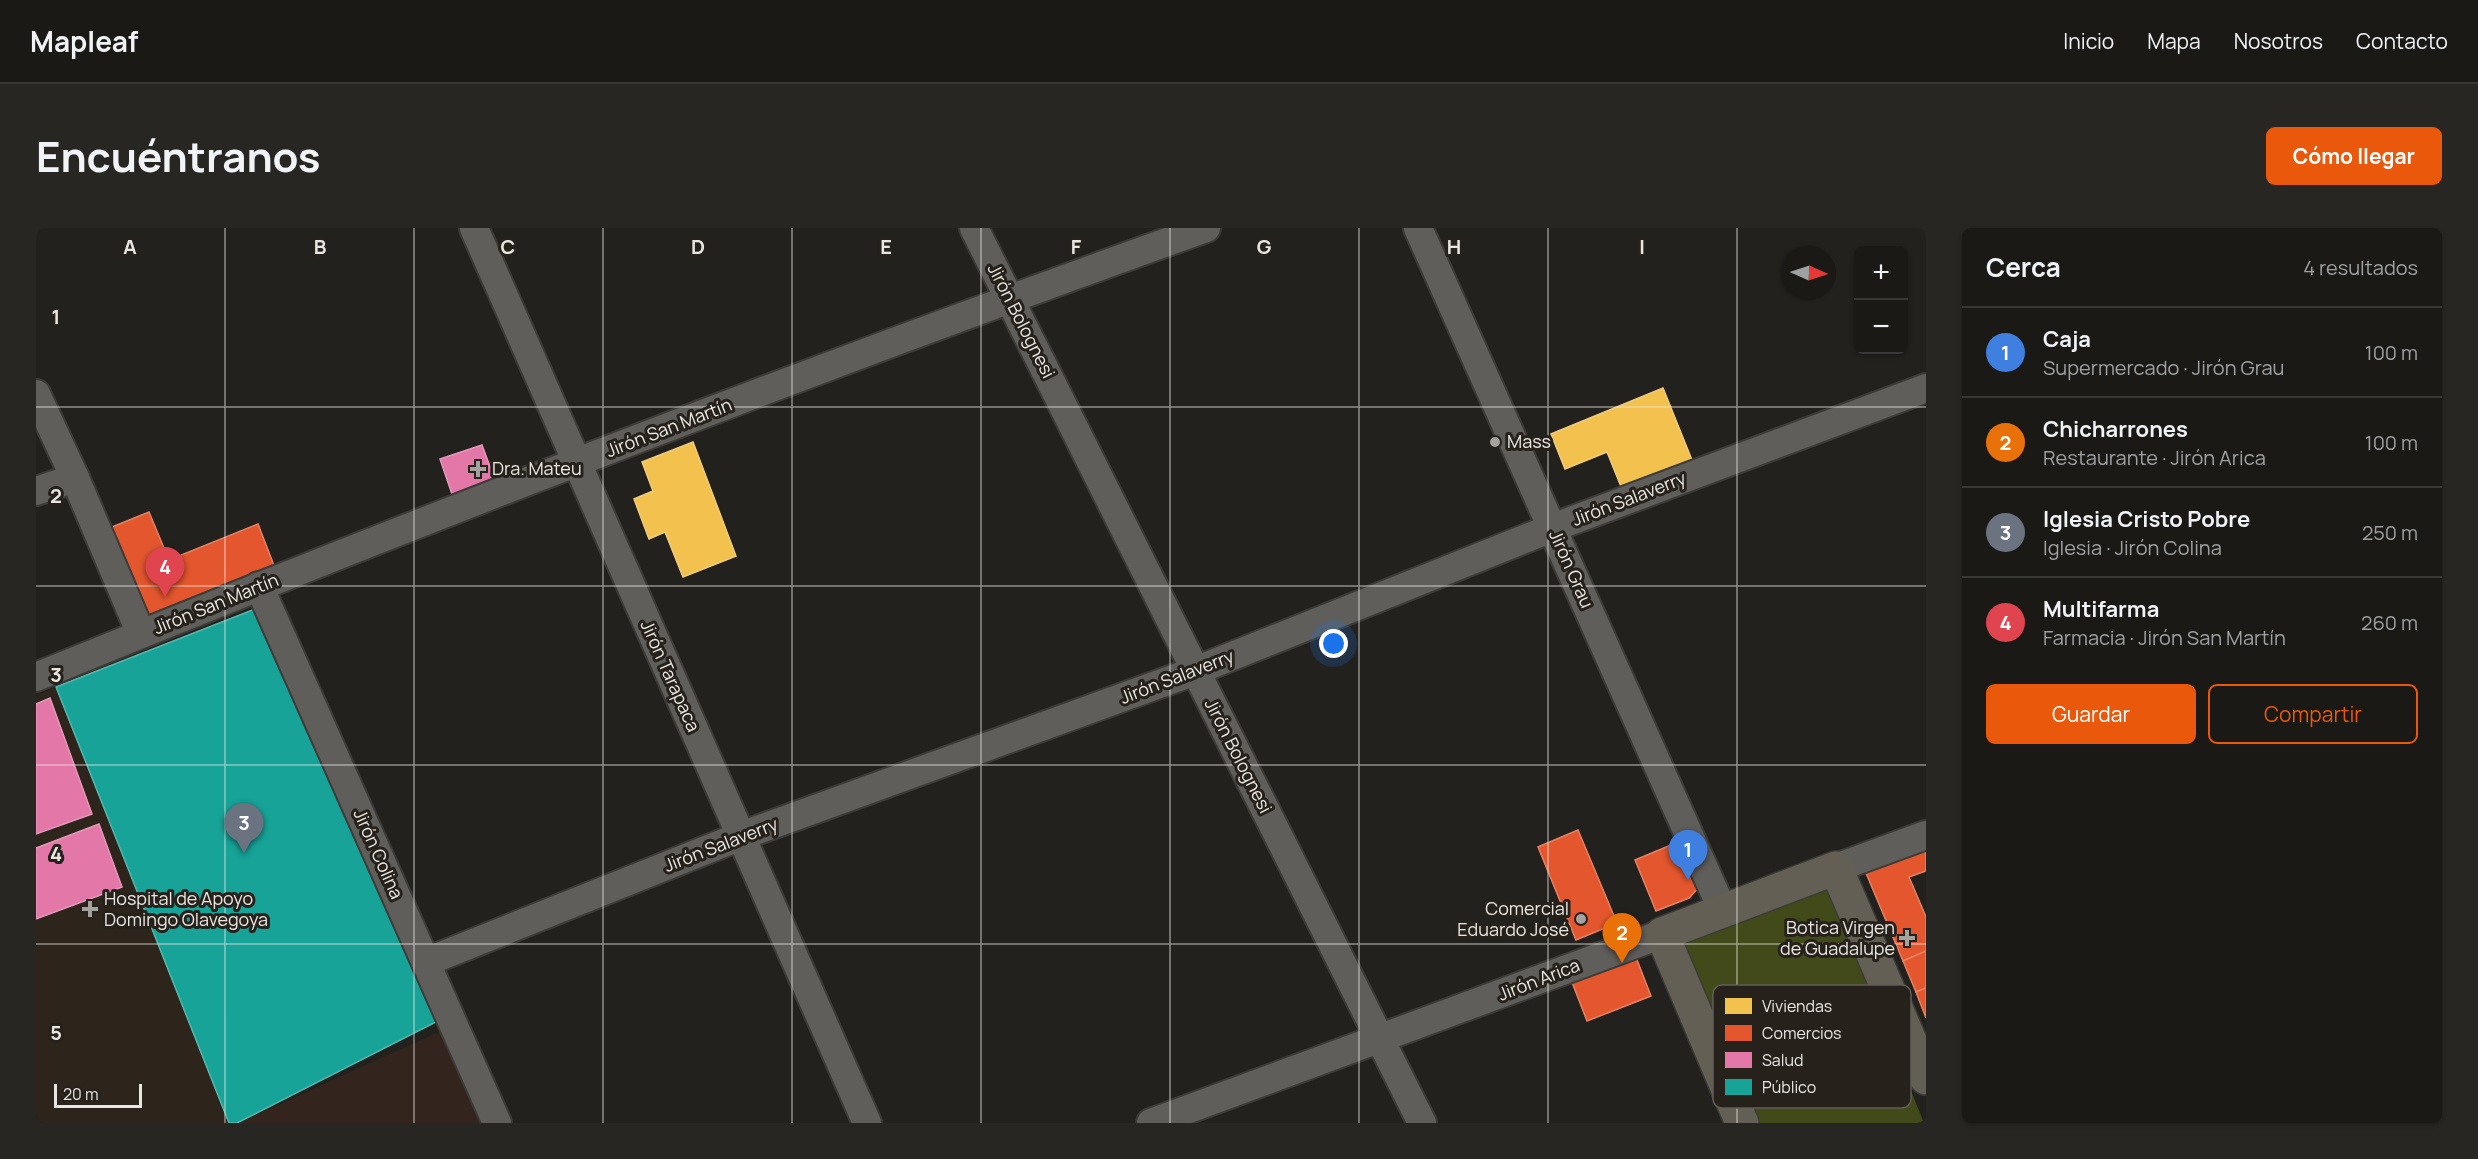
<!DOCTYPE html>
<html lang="es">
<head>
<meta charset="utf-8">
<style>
	body { margin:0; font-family:Manrope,sans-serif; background:#272623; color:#f1f3f6 }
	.controls { position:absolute; right:18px; top:18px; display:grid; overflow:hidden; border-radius:9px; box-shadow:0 2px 4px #0004 }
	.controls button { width:54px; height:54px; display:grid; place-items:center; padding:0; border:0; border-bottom:2px solid #383835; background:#1a1916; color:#f1f3f6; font:30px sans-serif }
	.compass { position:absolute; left:1746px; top:18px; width:54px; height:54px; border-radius:50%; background:#1a1916; box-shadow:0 2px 4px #0004; rotate:93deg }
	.scale { position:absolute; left:18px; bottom:15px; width:88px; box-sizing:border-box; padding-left:6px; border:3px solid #eae7e3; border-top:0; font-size:16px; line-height:21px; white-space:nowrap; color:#eae7e3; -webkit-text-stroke:4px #26211b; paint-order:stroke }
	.you { position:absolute; left:1298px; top:416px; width:21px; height:21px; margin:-15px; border:4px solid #fff; border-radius:50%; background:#1a73e8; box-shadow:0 0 0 9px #1a73e833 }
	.badge { display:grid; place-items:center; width:39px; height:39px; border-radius:50%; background:#ea580c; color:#fff; font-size:20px; font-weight:700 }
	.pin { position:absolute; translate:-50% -50px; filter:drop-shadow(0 2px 3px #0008) }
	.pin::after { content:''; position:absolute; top:32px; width:21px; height:18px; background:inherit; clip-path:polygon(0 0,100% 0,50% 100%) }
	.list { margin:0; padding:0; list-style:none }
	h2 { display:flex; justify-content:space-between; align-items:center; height:78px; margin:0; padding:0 24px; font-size:26px }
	h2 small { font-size:20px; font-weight:400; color:#9fa0a1 }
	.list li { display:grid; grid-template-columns:39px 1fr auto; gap:18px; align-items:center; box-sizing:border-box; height:90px; padding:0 24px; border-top:2px solid #383835 }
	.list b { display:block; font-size:22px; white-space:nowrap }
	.list p { margin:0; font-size:20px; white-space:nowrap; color:#9fa0a1 }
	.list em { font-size:20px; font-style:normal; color:#9fa0a1 }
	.actions { display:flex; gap:12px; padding:18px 24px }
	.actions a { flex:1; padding:14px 0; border:2px solid #ea580c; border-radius:9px; text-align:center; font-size:21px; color:#ea580c }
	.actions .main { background:#ea580c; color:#fff }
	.map { position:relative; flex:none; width:1890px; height:895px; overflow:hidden; border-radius:9px }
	header { display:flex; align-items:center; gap:36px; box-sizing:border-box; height:84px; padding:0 30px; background:#1a1916; border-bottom:2px solid #383835 }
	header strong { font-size:28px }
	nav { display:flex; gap:33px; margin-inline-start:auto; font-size:21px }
	.intro { display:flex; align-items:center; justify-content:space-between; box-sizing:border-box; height:144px; padding:0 36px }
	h1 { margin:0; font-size:42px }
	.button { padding:15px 27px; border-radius:9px; background:#ea580c; color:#fff; font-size:21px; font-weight:700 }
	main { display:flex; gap:36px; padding:0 36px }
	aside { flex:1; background:#1a1916; border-radius:9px; box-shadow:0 2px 4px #0004 }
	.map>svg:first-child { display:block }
	.built { fill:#2d241b }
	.education { fill:#33241e }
	.green { fill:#424a1a }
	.homes { fill:#f2c14e; stroke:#f0cc7b; stroke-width:1.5 }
	.shops { fill:#e4572e; stroke:#e68264; stroke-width:1.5 }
	.health { fill:#e377a8; stroke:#e599ba; stroke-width:1.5 }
	.public { fill:#17a398; stroke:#56b7ae; stroke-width:1.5 }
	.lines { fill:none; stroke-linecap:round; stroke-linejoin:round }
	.minor-casing { stroke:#3c3b38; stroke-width:32 }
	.major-casing { stroke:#3c3b38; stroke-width:36 }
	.minor { stroke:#605e5b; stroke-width:28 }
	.major { stroke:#635f54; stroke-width:33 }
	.grid { fill:none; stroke:#eae7e3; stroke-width:1.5; stroke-opacity:0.55 }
	.poi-dot { fill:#a4a29e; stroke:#26211b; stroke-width:2 }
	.labels { text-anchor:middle; stroke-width:6; stroke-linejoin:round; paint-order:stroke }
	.street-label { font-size:18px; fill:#eae7e3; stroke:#26211b }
	.poi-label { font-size:18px; fill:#eae7e3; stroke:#26211b; text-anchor:start }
	.key { fill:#26211b; stroke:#615c57; stroke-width:1.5 }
	.key-label { font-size:16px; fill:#eae7e3 }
	.grid-label { font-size:20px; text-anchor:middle; font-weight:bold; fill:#eae7e3; stroke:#26211b; stroke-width:6; stroke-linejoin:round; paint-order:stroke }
</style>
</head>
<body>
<header>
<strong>Mapleaf</strong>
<nav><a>Inicio</a><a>Mapa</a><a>Nosotros</a><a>Contacto</a></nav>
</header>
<div class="intro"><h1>Encuéntranos</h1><a class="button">Cómo llegar</a></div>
<main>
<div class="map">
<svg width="1890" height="895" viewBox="0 0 1890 895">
	<rect width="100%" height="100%" fill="#23211e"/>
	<path class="built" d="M 20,459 L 193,895 L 0,895 L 0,468 Z"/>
	<path class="education" d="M 405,803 L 446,895 L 202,895 Z"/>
	<path class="green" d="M 1793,659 L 1888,895 L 1723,895 L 1644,712 Z"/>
	<g class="homes">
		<path d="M 1627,160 L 1656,232 L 1586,261 L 1571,224 L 1529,241 L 1515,206 Z"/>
		<path d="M 657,214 L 700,328 L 647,349 L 629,304 L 613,311 L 598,271 L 617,263 L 606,234 Z"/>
	</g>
	<g class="shops">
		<path d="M 113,284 L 133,332 L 222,296 L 239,340 L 112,391 L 76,299 Z"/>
		<path d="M 1542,602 L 1581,695 L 1540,712 L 1502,619 Z"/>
		<path d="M 1647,612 L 1665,657 L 1653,670 L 1620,683 L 1599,632 Z"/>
		<path d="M 1885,614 L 1890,626 L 1890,643 L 1873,649 L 1890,689 L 1890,723 L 1867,733 L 1827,638 Z"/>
		<path d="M 1596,719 L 1615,768 L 1551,793 L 1532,744 Z"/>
		<path d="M 1890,723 L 1890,760 L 1880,764 L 1867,733 Z"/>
		<path d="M 1890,760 L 1890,790 L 1880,764 Z"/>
	</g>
	<g class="health">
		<path d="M 446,217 L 460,255 L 417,269 L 404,231 Z"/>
		<path d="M 14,470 L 56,586 L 0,606 L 0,476 Z"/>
		<path d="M 63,596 L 86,659 L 0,691 L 0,620 Z"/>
	</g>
	<path class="public" d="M 219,381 L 404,792 L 201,895 L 193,895 L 20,459 Z"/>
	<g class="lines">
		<defs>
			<g id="minor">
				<path d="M 438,0 L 831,895"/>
				<path d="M 938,0 L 1386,895"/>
				<path d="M 1382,0 L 1687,683"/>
				<path d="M 0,166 L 39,250 L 105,406"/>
				<path d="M 0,263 L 39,250"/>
				<path d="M 223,358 L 461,895"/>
				<path d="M 0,449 C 386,291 777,141 1170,0"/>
				<path d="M 1800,640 L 1890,607"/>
				<path d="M 390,734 L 705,608 L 1159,443 L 1516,300 L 1890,160"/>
				<path d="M 1115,895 L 1626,706"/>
			</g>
			<path id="major" d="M 1706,895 L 1626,706 L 1800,640 L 1890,850"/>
		</defs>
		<use href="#minor" class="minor-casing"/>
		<use href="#major" class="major-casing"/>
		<use href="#minor" class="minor"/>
		<use href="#major" class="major"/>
	</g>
	<path class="grid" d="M 189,0 L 189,895M 378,0 L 378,895M 567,0 L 567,895M 756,0 L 756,895M 945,0 L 945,895M 1134,0 L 1134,895M 1323,0 L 1323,895M 1512,0 L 1512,895M 1701,0 L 1701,895M 0,179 L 1890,179M 0,358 L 1890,358M 0,537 L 1890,537M 0,716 L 1890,716"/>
	<g class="poi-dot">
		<circle cx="1459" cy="214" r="6"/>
		<path d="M439 232h6v6h6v6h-6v6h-6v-6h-6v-6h6z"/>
		<path d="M51 672h6v6h6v6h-6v6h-6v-6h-6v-6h6z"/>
		<circle cx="1545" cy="691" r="6"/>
		<path d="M1868 701h6v6h6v6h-6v6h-6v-6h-6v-6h6z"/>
	</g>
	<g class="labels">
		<g class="street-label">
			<text transform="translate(985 93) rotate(63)" y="6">Jirón Bolognesi</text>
			<text transform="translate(633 200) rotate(-21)" y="6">Jirón San Martín</text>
			<text transform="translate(1593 271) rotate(-21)" y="6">Jirón Salaverry</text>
			<text transform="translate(1535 341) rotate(66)" y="6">Jirón Grau</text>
			<text transform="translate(180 376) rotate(-22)" y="6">Jirón San Martín</text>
			<text transform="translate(634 448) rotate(66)" y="6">Jirón Tarapaca</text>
			<text transform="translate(1141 449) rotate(-21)" y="6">Jirón Salaverry</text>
			<text transform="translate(1202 528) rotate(63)" y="6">Jirón Bolognesi</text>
			<text transform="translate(685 617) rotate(-21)" y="6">Jirón Salaverry</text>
			<text transform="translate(342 626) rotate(66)" y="6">Jirón Colina</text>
			<text transform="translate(1503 752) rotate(-21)" y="6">Jirón Arica</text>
		</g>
		<g class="poi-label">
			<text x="1471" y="220">Mass</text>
			<text x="456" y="247">Dra. Mateu</text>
			<text x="68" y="677">Hospital de Apoyo<tspan x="68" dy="21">Domingo Olavegoya</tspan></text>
			<text x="1533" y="687" text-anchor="end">Comercial<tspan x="1533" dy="21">Eduardo José</tspan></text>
			<text x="1859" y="706" text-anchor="end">Botica Virgen<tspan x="1859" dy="21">de Guadalupe</tspan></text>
		</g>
	</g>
	<rect x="1677" y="757" width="198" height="123" rx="9" class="key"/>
	<rect x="1689" y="770" width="27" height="16" fill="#f2c14e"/>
	<rect x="1689" y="797" width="27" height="16" fill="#e4572e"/>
	<rect x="1689" y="824" width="27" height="16" fill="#e377a8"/>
	<rect x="1689" y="851" width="27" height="16" fill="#17a398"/>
	<g class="key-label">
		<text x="1726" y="784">Viviendas</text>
		<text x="1726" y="811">Comercios</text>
		<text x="1726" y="838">Salud</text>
		<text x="1726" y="865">Público</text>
	</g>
	<g class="grid-label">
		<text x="94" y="26">A</text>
		<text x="284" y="26">B</text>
		<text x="472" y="26">C</text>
		<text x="662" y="26">D</text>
		<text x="850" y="26">E</text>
		<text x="1040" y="26">F</text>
		<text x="1228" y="26">G</text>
		<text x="1418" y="26">H</text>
		<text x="1606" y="26">I</text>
		<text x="20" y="96">1</text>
		<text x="20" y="275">2</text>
		<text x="20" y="454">3</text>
		<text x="20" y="633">4</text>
		<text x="20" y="812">5</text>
	</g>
</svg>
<div class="controls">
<button>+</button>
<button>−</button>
</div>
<svg class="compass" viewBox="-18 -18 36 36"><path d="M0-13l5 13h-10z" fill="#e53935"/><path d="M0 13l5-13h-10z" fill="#9fa0a1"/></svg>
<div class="scale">20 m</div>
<div class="you"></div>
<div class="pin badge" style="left:1652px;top:652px;background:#3f7fe0">1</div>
<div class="pin badge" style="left:1586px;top:735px;background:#e8710a">2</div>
<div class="pin badge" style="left:208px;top:625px;background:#6b7280">3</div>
<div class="pin badge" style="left:129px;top:369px;background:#e0444e">4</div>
</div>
<aside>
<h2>Cerca<small>4 resultados</small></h2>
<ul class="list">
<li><span class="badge" style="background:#3f7fe0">1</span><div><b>Caja</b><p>Supermercado · Jirón Grau</p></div><em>100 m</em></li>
<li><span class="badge" style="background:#e8710a">2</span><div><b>Chicharrones</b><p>Restaurante · Jirón Arica</p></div><em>100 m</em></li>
<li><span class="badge" style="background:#6b7280">3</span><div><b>Iglesia Cristo Pobre</b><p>Iglesia · Jirón Colina</p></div><em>250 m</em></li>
<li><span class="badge" style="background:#e0444e">4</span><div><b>Multifarma</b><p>Farmacia · Jirón San Martín</p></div><em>260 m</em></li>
</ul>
<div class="actions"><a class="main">Guardar</a><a>Compartir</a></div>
</aside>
</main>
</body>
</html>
